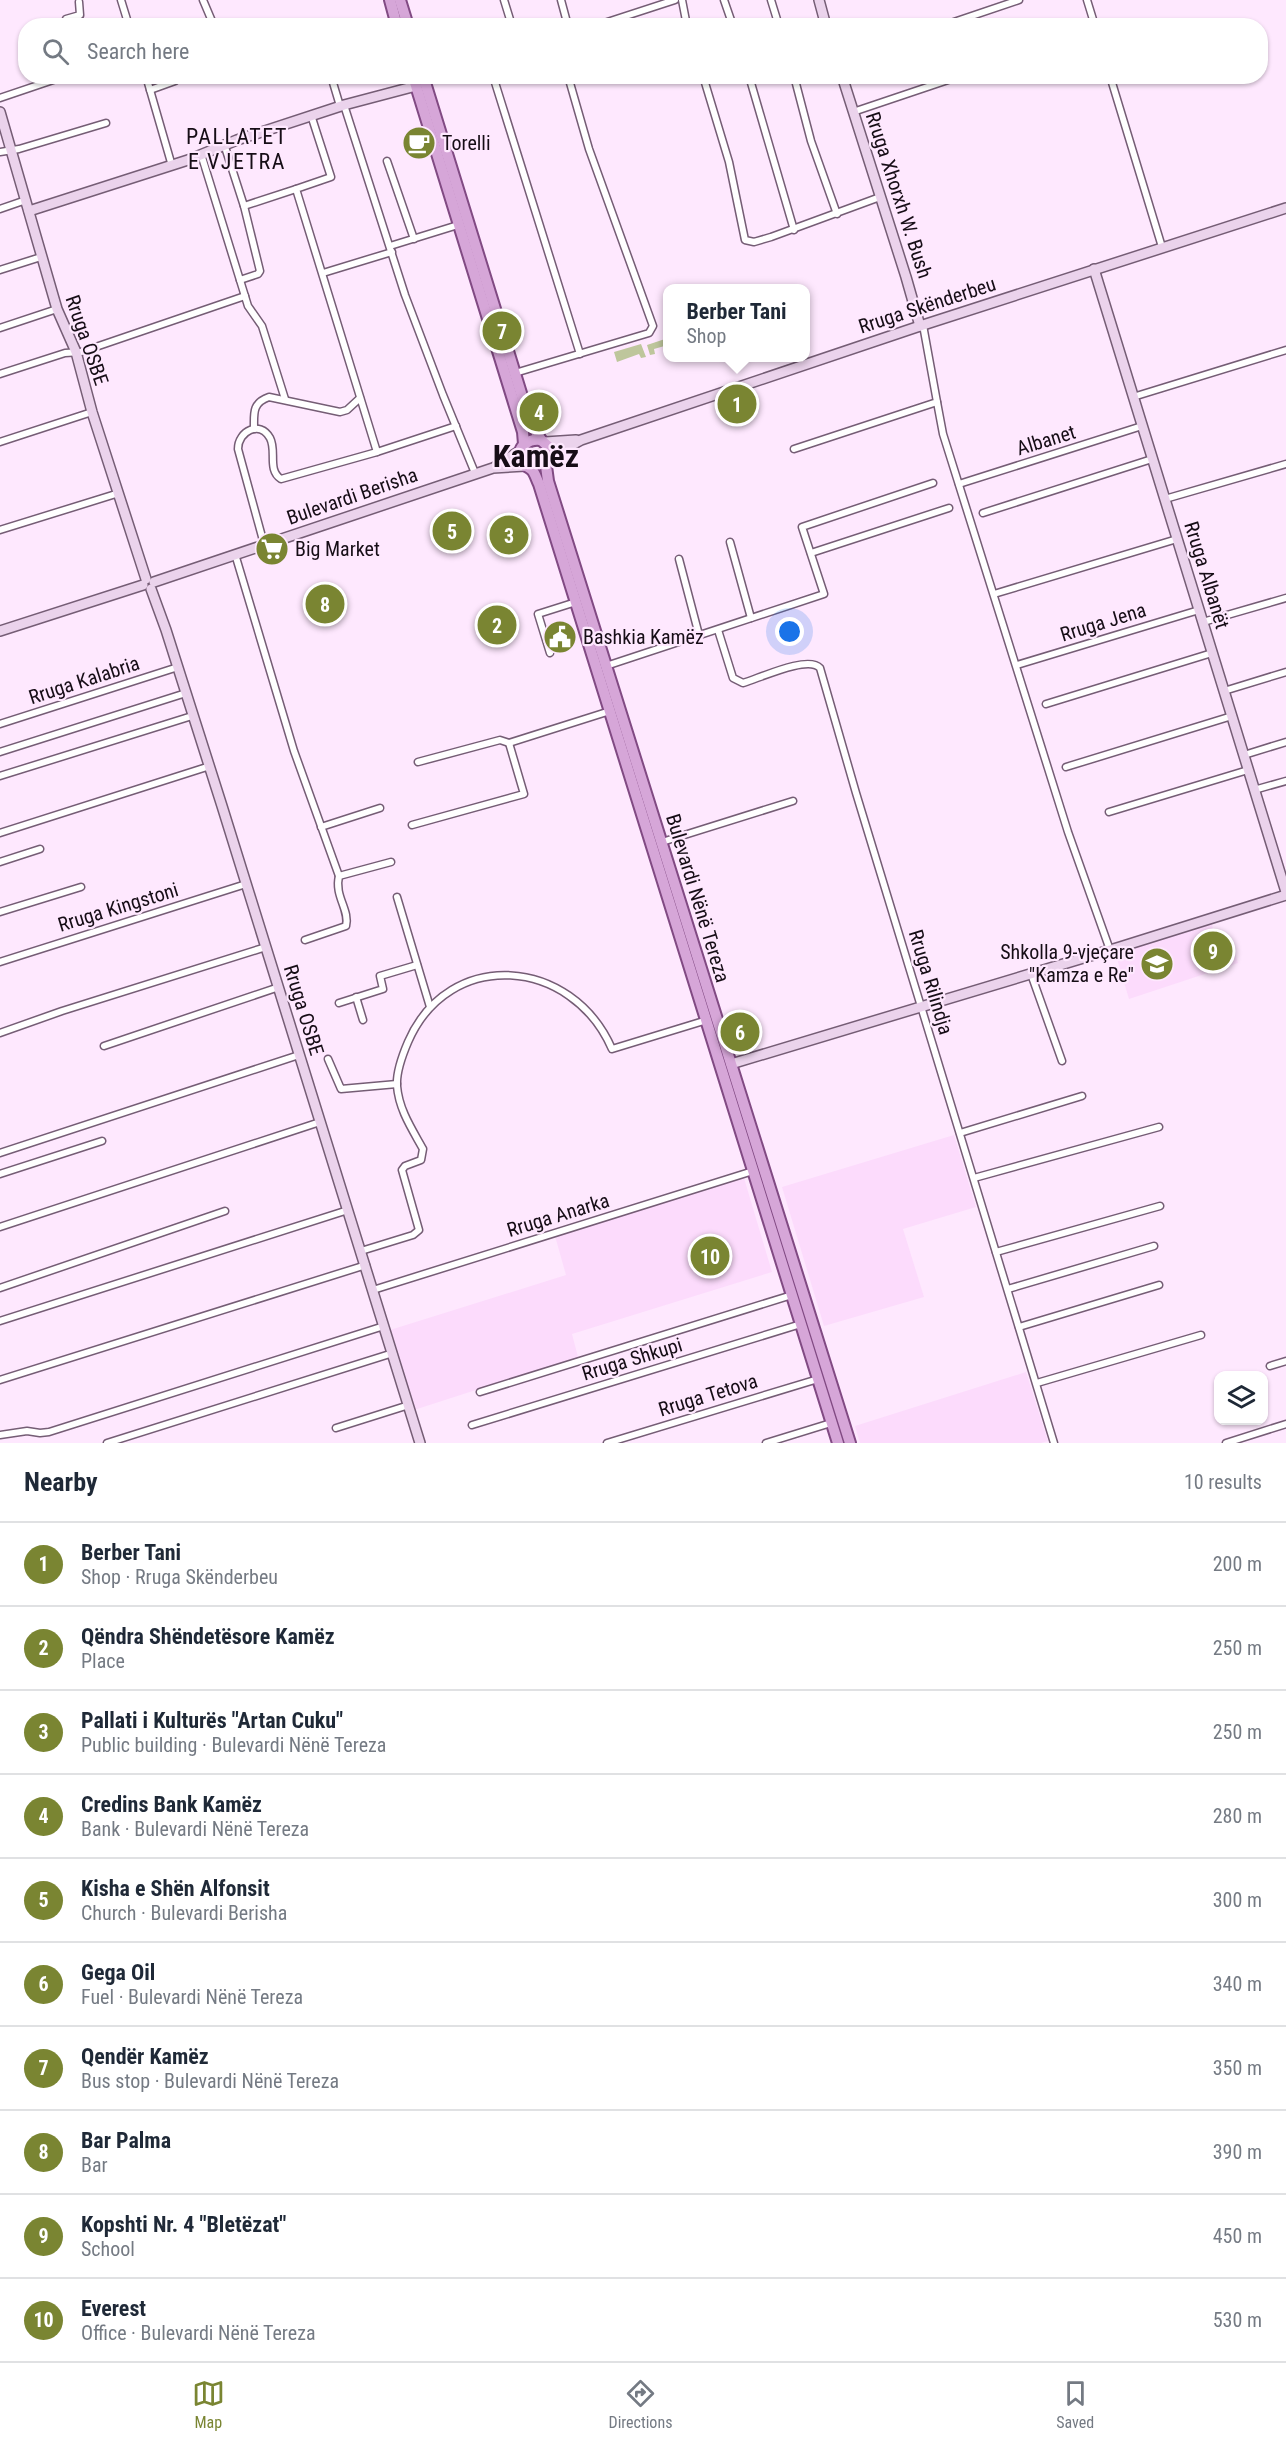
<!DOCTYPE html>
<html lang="en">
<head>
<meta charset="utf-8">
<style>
	body { margin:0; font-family:"Roboto Condensed",sans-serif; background:#f2f2f3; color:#1f2937 }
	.controls { position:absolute; right:18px; bottom:18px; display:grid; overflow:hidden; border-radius:12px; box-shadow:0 2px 4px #0004 }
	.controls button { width:54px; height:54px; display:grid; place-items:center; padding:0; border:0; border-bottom:2px solid #e0e1e3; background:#fff; color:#1f2937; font:30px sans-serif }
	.you { position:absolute; left:790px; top:632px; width:21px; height:21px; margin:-15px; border:4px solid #fff; border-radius:50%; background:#1a73e8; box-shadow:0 0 0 9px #1a73e833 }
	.badge { display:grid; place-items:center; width:39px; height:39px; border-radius:50%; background:#7a8532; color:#fff; font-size:20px; font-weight:700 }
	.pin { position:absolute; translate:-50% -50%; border:3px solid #fff; box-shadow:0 2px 6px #0006 }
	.popup { position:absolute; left:663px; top:284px; width:147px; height:78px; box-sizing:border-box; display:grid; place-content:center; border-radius:12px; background:#fff; filter:drop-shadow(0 2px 4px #0005); font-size:20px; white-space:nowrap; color:#747a83 }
	.popup b { font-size:22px; color:#1f2937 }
	.popup::after { content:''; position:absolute; left:50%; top:100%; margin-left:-12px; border:12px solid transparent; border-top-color:#fff }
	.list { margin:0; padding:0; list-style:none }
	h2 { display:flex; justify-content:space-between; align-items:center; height:78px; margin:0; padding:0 24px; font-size:26px }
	h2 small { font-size:20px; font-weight:400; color:#747a83 }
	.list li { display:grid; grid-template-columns:39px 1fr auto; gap:18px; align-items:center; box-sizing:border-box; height:84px; padding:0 24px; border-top:2px solid #e0e1e3 }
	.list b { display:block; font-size:22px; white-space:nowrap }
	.list p { margin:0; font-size:20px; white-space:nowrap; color:#747a83 }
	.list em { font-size:20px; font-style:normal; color:#747a83 }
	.icon { flex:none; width:33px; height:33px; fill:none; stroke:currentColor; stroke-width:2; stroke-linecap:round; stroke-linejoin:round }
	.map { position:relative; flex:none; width:1286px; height:1443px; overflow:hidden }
	.search { position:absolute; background:#fff; box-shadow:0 2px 4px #0004; left:18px; right:18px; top:18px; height:66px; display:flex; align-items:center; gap:15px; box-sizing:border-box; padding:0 21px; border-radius:24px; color:#747a83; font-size:22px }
	.sheet { height:918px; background:#fff }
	nav { display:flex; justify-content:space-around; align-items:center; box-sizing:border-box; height:84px; border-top:2px solid #e0e1e3; background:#fff; font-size:16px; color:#747a83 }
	nav a { display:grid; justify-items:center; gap:3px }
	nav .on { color:#7a8532 }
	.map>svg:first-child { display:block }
	.built { fill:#fcdbfc }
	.green { fill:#bec69c }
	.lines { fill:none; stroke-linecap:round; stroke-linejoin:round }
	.street-casing { stroke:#755d75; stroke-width:9 }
	.secondary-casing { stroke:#755d75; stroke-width:12 }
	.primary-casing { stroke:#814a83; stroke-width:14 }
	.street { stroke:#fff; stroke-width:6 }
	.secondary { stroke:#ebd3ec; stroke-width:9 }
	.primary { stroke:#d6a6d8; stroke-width:10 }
	.labels { text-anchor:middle; stroke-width:4.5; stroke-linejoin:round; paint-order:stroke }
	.poi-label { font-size:20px; fill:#160d16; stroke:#fee8fe; text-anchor:start }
	.street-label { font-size:20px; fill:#160d16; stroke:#fee8fe }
	.quarter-label { font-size:22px; letter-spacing:1.5px; fill:#160d16; stroke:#fee8fe }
	.town-label { font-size:32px; font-weight:bold; fill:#160d16; stroke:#fee8fe }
</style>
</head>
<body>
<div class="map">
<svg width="1286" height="1443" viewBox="0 0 1286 1443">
	<rect width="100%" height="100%" fill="#fee8fe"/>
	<g class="built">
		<path d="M 1211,922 L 1216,938 L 1229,934 L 1238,963 L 1129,999 L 1115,952 Z"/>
		<path d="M 954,1135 L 976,1207 L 903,1229 L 924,1297 L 824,1326 L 782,1187 Z"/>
		<path d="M 744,1178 L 772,1272 L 572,1334 L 578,1357 L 414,1410 L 390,1330 L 566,1275 L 555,1236 Z"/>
		<path d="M 1026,1372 L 1048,1441 L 1041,1443 L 860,1443 L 855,1426 Z"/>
	</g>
	<g class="green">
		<path d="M 668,338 L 668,345 L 654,349 L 655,354 L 650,355 L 647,345 Z"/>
		<path d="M 641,344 L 646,357 L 641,358 L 639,354 L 617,362 L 614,352 Z"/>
		<circle cx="536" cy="456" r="8"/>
	</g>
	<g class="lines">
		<defs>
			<g id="street">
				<path d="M 121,0 L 129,26"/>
				<path d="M 203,0 L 214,26"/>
				<path d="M 504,0 L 512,26"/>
				<path d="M 561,0 L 568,26"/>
				<path d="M 682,0 L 687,26"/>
				<path d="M 724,0 L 733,26"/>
				<path d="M 771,0 L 779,26"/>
				<path d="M 1087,0 L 1095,26"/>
				<path d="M 64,26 L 66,19 L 80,15 L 79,2"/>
				<path d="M 595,26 L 675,0"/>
				<path d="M 942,26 L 1019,0"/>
				<path d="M 146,76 L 172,166"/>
				<path d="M 331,76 L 340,106"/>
				<path d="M 493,76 L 580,354"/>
				<path d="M 703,76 L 729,162 L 745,240 L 754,242 L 771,237 L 880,197"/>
				<path d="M 749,76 L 794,230"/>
				<path d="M 794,76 L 811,141 L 837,214"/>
				<path d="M 1110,76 L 1162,247"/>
				<path d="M 424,81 L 437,76"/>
				<path d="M 150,90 L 175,81"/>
				<path d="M 0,98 L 65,76"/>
				<path d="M 344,105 L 405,295 L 443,395 L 475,473"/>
				<path d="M 853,112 L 960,76"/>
				<path d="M 224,144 L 244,206 L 260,271 L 258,274 L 240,280"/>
				<path d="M 0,152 L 19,149 L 106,123"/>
				<path d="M 201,154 L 248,306 L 262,326 L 285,399"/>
				<path d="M 387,161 L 414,239"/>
				<path d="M 244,206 L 296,189"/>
				<path d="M 0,209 L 26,200"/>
				<path d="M 390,246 L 458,225"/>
				<path d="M 0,270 L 41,257"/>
				<path d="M 323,273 L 392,252"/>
				<path d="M 0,328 L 57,309"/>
				<path d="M 515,373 L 649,333 L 653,326 L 589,149 L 568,76"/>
				<path d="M 0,374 L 65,353 L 81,352 L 245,296"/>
				<path d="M 1133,397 L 1286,350"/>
				<path d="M 937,402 L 943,434 L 1068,832 L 1110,950"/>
				<path d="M 254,429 C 254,413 252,403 269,397 L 340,412 L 347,410 L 360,398"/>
				<path d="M 0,442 L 92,412"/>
				<path d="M 794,449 L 937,402 L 923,325"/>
				<path d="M 377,452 L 456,426"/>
				<path d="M 959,484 L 1142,426"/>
				<path d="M 1165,499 L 1286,464"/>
				<path d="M 983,513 L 1152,459"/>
				<path d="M 0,530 L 119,493"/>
				<path d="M 730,542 L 751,618"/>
				<path d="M 264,544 L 238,449 C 238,431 260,420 270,438 C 277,451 267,470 281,479 L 377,452 L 296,189 L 331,177 L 311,115"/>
				<path d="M 811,553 L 949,508"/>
				<path d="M 235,554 L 294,751 L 339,876"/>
				<path d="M 679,559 L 699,635"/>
				<path d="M 994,594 L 1177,539"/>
				<path d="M 1203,622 L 1286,598"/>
				<path d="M 718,630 L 733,678 L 743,683 C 760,678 808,655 820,668 L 856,793 L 1054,1443"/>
				<path d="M 550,653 L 538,614 L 576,602"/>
				<path d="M 1017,665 L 1199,610"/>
				<path d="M 606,666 L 824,594 L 802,527 L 933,483"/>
				<path d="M 1224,691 L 1286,672"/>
				<path d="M 1046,704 L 1212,653"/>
				<path d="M 0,724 L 178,667"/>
				<path d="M 0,752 L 186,693"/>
				<path d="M 1244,755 L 1286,742"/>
				<path d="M 418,762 L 500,740 L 509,743 L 610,711"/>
				<path d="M 1066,767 L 1232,716"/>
				<path d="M 0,776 L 192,716"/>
				<path d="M 1254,790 L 1286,781"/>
				<path d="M 1109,812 L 1248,770"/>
				<path d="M 412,825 L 524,794 L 509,743"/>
				<path d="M 321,827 L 380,808"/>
				<path d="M 0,833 L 210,766"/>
				<path d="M 662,842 L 793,801"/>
				<path d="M 0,862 L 40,849"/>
				<path d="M 397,897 L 430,1007"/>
				<path d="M 0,912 L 81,887"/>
				<path d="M 305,940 L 346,926 C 350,910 334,896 339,876 L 391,862"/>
				<path d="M 0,962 L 246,884"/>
				<path d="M 1031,974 L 1062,1061"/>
				<path d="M 356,997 L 363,1020"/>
				<path d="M 339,1003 L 383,989 L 380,976 L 417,965"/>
				<path d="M 0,1033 L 62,1011 L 266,947"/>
				<path d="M 104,1046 L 279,987"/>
				<path d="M 328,1059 L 341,1089 L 397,1084"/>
				<path d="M 960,1133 L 1082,1096"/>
				<path d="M 0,1153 L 299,1055"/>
				<path d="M 0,1174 L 102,1141"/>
				<path d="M 974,1178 L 1159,1127"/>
				<path d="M 0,1227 L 320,1122"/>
				<path d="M 361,1251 L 413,1235 L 419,1230 L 402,1170 L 405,1166 L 421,1160 L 423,1149 C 412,1129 399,1110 397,1086 C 396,1072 402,1056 408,1042 C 449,947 572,957 612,1049 L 707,1020"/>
				<path d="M 996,1252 L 1160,1206"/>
				<path d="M 0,1288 L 225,1211"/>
				<path d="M 1008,1289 L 1154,1246"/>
				<path d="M 373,1290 L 753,1171"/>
				<path d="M 0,1321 L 348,1210"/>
				<path d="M 1019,1327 L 1159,1285"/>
				<path d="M 1270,1366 L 1286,1361"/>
				<path d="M 0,1380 L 366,1265"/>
				<path d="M 1037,1383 L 1201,1335"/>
				<path d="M 480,1392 L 792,1295"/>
				<path d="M 472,1425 L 801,1324"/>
				<path d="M 336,1428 L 409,1405"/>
				<path d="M 0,1435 L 27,1431 L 40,1433 L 49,1432 L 384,1326"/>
				<path d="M 107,1443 L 393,1353"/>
				<path d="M 607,1443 L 818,1379"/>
				<path d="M 766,1443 L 831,1423"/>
				<path d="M 1226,1443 L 1286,1424"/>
			</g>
			<g id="secondary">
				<path d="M 819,0 L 826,26"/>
				<path d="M 842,76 L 906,277 L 920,326"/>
				<path d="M 0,112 L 57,309 L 76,352 L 92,412 L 146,579"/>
				<path d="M 29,211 L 188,160 L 237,140 L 344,105 L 416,86"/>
				<path d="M 1094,269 L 1286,892"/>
				<path d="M 545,442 L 576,440"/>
				<path d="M 551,460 L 559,452 L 581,440 L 920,326 L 1286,208"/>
				<path d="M 496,466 L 521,450"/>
				<path d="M 154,582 L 493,468 L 525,466"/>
				<path d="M 151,589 L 166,630 L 222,806 L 420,1443"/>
				<path d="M 0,631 L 143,585"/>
				<path d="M 731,1064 L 1120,947 L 1286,895"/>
			</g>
			<g id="primary">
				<path d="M 390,0 L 397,26"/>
				<path d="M 400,0 L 408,26"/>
				<path d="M 413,76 L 523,432 L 524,444"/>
				<path d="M 423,76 L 529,419 L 541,440 L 551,449 L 551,458 L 546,466 L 548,481 L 850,1443"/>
				<path d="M 541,440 C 529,438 516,447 521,460 C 524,467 528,466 532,470 C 535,473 537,480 539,484 L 838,1443"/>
			</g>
		</defs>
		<use href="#street" class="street-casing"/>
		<use href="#secondary" class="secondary-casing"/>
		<use href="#primary" class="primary-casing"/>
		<use href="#street" class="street"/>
		<use href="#secondary" class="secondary"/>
		<use href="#primary" class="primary"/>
	</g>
	<defs>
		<symbol id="cafe-disc" viewBox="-11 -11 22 22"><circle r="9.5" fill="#7a8532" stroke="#fee8fe"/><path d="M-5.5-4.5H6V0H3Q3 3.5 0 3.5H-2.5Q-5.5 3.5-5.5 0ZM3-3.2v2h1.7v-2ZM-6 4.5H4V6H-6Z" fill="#fff"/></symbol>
		<symbol id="supermarket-disc" viewBox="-11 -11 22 22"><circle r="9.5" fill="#7a8532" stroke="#fee8fe"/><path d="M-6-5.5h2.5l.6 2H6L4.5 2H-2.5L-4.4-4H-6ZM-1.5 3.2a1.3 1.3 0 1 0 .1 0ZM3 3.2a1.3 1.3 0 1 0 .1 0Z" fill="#fff"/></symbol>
		<symbol id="civic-disc" viewBox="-11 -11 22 22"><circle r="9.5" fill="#7a8532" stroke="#fee8fe"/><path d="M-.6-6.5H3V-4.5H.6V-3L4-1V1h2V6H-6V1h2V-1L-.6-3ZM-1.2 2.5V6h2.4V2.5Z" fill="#fff"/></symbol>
		<symbol id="school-disc" viewBox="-11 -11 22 22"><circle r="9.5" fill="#7a8532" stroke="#fee8fe"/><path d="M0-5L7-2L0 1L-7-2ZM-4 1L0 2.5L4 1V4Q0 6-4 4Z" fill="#fff"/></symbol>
	</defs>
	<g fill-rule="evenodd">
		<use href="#cafe-disc" x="400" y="124" width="38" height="38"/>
		<use href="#supermarket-disc" x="253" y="530" width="38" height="38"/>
		<use href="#civic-disc" x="541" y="618" width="38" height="38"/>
		<use href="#school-disc" x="1138" y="945" width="38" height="38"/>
	</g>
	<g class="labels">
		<g class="poi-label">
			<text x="442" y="150">Torelli</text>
			<text x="295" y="556">Big Market</text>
			<text x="583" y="644">Bashkia Kamëz</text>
			<text x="1134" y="959" text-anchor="end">Shkolla 9-vjeçare<tspan x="1134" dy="23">"Kamza e Re"</tspan></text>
		</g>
		<g class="street-label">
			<text transform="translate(899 195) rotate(72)" y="7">Rruga Xhorxh W. Bush</text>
			<text transform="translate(927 305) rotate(-18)" y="7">Rruga Skënderbeu</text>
			<text transform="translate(87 340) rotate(71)" y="7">Rruga OSBE</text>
			<text transform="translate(1046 440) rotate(-17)" y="7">Albanet</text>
			<text transform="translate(352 496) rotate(-19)" y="7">Bulevardi Berisha</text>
			<text transform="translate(1207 575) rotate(73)" y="7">Rruga Albanët</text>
			<text transform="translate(1103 622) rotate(-17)" y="7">Rruga Jena</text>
			<text transform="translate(84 680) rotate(-18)" y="7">Rruga Kalabria</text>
			<text transform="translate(698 898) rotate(73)" y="7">Bulevardi Nënë Tereza</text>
			<text transform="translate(118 907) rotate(-17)" y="7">Rruga Kingstoni</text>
			<text transform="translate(931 982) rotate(73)" y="7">Rruga Rilindja</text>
			<text transform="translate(304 1010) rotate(73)" y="7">Rruga OSBE</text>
			<text transform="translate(558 1215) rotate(-17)" y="7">Rruga Anarka</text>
			<text transform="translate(632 1359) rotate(-17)" y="7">Rruga Shkupi</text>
			<text transform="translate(708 1395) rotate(-17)" y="7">Rruga Tetova</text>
		</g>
		<g class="quarter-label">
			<text x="237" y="144">PALLATET<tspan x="237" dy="25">E VJETRA</tspan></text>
		</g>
		<g class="town-label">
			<text x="536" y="467">Kamëz</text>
		</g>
	</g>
</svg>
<div class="controls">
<button><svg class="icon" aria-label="layers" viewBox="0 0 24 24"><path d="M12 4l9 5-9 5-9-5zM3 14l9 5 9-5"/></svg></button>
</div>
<div class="you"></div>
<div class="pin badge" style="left:737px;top:404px">1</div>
<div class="popup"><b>Berber Tani</b>Shop</div>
<div class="pin badge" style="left:497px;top:625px">2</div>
<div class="pin badge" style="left:509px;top:535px">3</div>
<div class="pin badge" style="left:539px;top:412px">4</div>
<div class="pin badge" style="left:452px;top:531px">5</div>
<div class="pin badge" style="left:740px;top:1032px">6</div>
<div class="pin badge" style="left:502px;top:331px">7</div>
<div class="pin badge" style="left:325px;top:604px">8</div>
<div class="pin badge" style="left:1213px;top:951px">9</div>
<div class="pin badge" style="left:710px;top:1256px">10</div>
<div class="search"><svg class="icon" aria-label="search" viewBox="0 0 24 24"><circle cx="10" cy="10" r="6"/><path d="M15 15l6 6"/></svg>Search here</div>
</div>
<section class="sheet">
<h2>Nearby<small>10 results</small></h2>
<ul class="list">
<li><span class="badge">1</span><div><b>Berber Tani</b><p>Shop · Rruga Skënderbeu</p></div><em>200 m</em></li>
<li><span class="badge">2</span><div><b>Qëndra Shëndetësore Kamëz</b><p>Place</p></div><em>250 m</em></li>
<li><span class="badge">3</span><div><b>Pallati i Kulturës &quot;Artan Cuku&quot;</b><p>Public building · Bulevardi Nënë Tereza</p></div><em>250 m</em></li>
<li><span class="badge">4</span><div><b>Credins Bank Kamëz</b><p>Bank · Bulevardi Nënë Tereza</p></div><em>280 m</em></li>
<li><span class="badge">5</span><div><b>Kisha e Shën Alfonsit</b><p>Church · Bulevardi Berisha</p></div><em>300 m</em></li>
<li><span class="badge">6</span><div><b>Gega Oil</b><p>Fuel · Bulevardi Nënë Tereza</p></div><em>340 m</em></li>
<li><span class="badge">7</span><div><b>Qendër Kamëz</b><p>Bus stop · Bulevardi Nënë Tereza</p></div><em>350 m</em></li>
<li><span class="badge">8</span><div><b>Bar Palma</b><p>Bar</p></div><em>390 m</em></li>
<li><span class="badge">9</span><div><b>Kopshti Nr. 4 &quot;Bletëzat&quot;</b><p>School</p></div><em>450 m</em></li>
<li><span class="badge">10</span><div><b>Everest</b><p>Office · Bulevardi Nënë Tereza</p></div><em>530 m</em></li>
</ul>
</section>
<nav>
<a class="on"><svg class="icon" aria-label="map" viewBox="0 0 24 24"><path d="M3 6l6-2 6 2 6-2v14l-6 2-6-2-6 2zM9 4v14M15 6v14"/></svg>Map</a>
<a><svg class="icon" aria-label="directions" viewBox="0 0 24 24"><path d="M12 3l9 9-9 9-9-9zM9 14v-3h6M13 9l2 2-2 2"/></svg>Directions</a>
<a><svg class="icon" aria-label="saved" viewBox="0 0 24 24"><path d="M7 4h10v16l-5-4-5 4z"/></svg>Saved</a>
</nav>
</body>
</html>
